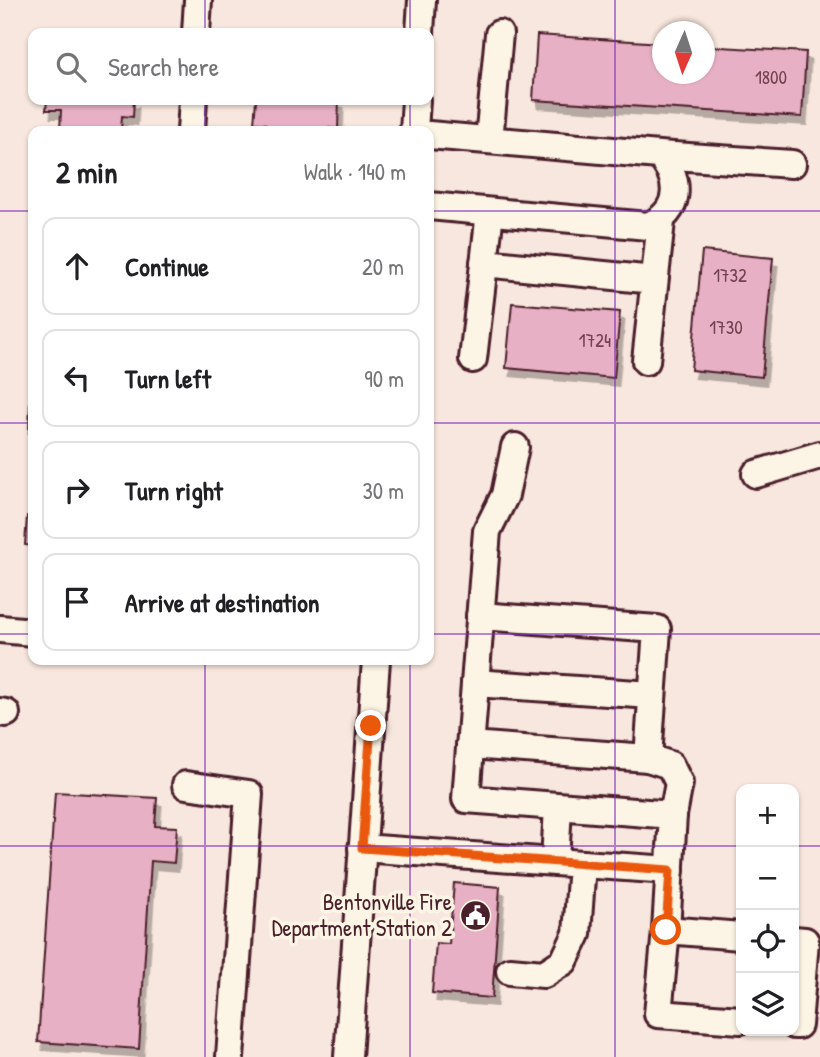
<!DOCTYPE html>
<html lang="en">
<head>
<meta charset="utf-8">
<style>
	body { margin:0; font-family:"Patrick Hand",sans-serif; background:#f2f2f2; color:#202124 }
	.controls { position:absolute; right:21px; bottom:21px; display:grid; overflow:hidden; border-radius:14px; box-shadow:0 2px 5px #0004 }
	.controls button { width:63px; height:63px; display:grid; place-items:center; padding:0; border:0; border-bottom:2px solid #e0e0e0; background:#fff; color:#202124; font:35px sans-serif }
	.compass { position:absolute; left:652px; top:21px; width:63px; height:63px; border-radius:50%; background:#fff; box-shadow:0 2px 5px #0004; rotate:183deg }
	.stop { position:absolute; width:21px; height:21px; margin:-16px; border:5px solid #ea580c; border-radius:50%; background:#fff }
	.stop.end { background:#ea580c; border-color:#fff; box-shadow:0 2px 7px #0008 }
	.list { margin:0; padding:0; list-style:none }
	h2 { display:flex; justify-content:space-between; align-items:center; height:91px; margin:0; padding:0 28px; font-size:30px }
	h2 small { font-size:23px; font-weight:400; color:#757577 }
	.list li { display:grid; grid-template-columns:46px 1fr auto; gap:21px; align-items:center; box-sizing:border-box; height:98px; margin:0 14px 14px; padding:0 14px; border:2px solid #e0e0e0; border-radius:14px }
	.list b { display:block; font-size:26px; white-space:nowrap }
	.list em { font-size:23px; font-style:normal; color:#757577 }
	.icon { flex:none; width:38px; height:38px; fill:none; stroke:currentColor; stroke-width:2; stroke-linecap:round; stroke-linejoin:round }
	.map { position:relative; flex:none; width:820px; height:1057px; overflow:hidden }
	.search { position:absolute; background:#fff; box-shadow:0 2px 5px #0004; left:28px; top:28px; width:406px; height:77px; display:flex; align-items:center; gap:18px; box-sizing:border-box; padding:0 24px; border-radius:14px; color:#757577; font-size:26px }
	.panel { position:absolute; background:#fff; box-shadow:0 2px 5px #0004; left:28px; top:126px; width:406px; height:539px; border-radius:14px }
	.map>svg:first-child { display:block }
	.building { fill:#e8b0c4; stroke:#4a1f2b; stroke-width:2; filter:url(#shadow) }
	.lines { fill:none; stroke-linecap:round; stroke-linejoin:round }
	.minor-casing { stroke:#4a1f2b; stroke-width:32 }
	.minor { stroke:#fcf5e5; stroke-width:26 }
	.route { stroke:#ea580c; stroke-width:9 }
	.grid { fill:none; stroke:#7b2cbf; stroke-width:2; stroke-opacity:0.55 }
	.labels { text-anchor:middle; stroke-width:7; stroke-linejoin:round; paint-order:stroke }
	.number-label { font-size:19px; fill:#724351 }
	.poi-label { font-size:23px; fill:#4a1f2b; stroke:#fcf5e5; text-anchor:end }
</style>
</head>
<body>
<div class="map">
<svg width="820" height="1057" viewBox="0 0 820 1057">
	<defs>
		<filter id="shadow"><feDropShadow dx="4.5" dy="8" stdDeviation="0" flood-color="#0004"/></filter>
	</defs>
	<rect width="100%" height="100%" fill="#f8e7de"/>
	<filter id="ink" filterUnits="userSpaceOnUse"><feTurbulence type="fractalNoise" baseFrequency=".0143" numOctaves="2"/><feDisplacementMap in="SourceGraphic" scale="14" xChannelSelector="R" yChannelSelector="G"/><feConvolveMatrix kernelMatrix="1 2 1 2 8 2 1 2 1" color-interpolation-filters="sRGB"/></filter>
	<g filter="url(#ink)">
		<g class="building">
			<path d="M 537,35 L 662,43 L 662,74 L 704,74 L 704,46 L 806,52 L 802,117 L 533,100 Z"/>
			<path d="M 47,100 L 134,100 L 133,117 L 122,116 L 121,131 L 60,131 L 61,110 L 46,110 Z"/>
			<path d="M 256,100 L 339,100 L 338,129 L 327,128 L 327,131 L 266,131 L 266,124 L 254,123 Z"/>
			<path d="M 702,251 L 773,258 L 762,377 L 691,370 Z"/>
			<path d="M 512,303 L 620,312 L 614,378 L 506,368 Z"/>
			<path d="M 30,403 L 33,403 L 33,433 L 29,433 Z"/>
			<path d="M 27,516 L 33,516 L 33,546 L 25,545 Z"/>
			<path d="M 55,792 L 157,798 L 155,826 L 177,827 L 174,863 L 151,861 L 139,1049 L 38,1042 Z"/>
			<path d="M 454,883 L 500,887 L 492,998 L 432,993 L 436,943 L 449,944 Z"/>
		</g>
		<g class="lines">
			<defs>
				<g id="minor">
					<path d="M 196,33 L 198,0"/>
					<path d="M 420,33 L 422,0"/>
					<path d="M 191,131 L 193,100"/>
					<path d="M 414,131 L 416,100"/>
					<path d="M 429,135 L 659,155 C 682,180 681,212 648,226 L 429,206"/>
					<path d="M 489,140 L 499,34"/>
					<path d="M 659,155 L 792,164"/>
					<path d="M 484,263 L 654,280"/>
					<path d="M 473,359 L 490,212"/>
					<path d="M 646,361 L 661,221"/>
					<path d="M 515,447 L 505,495 L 487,531 L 466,799 L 673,815 L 666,930 L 658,1014 L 741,1020"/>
					<path d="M 756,474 L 820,455"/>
					<path d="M 480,616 L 657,629 L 648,758 L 670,765 L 679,783 L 673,815"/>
					<path d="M 0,629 L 33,632"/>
					<path d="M 475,683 L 652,695"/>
					<path d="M 0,712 L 6,713"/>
					<path d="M 470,745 L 648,758"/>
					<path d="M 186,785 L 249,794 L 230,1057"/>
					<path d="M 362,848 L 582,864 L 577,934 L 564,961 L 544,974 L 510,971"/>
					<path d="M 555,861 L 558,807"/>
					<path d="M 582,864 L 670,870"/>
					<path d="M 666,930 L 741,936"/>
					<path d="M 794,940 L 805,941 L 798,1025 L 794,1025"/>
					<path d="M 348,1057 L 376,660"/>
				</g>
			</defs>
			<use href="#minor" class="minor-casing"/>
			<use href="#minor" class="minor"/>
		</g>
	</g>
	<g class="lines" filter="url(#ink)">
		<path class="route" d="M 371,726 L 362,848 L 670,870 L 666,930"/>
	</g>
	<path class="grid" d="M 205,0 L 205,33M 410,0 L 410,33M 615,0 L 615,1057M 205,100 L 205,131M 410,100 L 410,131M 0,211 L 33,211M 429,211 L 820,211M 0,423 L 33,423M 429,423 L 820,423M 0,634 L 33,634M 429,634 L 820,634M 205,660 L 205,1057M 410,660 L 410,1057M 0,846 L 741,846M 794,846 L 820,846"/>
	<defs>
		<symbol id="civic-disc" viewBox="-11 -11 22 22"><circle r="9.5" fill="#4a1f2b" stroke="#fcf5e5"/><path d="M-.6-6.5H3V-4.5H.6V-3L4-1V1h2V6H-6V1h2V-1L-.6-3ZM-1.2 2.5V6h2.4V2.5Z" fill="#fff"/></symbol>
	</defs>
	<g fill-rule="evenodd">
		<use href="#civic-disc" x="458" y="898" width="35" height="35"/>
	</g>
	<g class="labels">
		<g class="number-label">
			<text x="771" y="84">1800</text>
			<text x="730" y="282">1732</text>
			<text x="726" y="334">1730</text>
			<text x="595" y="347">1724</text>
		</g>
		<g class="poi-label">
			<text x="452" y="910">Bentonville Fire<tspan x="452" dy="26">Department Station 2</tspan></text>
		</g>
	</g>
</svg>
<div class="controls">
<button>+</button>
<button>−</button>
<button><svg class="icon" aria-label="locate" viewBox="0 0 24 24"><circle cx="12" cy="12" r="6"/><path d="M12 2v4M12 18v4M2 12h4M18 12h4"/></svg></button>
<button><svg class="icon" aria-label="layers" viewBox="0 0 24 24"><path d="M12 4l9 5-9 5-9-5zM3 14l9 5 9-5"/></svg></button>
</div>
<svg class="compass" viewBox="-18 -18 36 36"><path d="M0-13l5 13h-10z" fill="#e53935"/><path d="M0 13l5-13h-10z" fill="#757577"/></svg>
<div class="stop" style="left:666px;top:930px"></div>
<div class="stop end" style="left:371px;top:726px"></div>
<div class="search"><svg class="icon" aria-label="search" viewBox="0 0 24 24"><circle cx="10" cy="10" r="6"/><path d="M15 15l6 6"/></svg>Search here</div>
<section class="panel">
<h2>2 min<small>Walk · 140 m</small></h2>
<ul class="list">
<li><svg class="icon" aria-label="ahead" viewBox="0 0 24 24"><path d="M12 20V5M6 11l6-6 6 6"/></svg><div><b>Continue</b></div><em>20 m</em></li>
<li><svg class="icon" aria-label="left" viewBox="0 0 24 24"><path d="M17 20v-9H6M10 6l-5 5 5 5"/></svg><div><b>Turn left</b></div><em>90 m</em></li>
<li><svg class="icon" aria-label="right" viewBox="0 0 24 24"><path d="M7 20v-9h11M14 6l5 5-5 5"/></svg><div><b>Turn right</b></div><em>30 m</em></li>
<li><svg class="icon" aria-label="arrive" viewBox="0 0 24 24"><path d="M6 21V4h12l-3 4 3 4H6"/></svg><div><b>Arrive at destination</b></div></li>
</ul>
</section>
</div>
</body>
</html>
